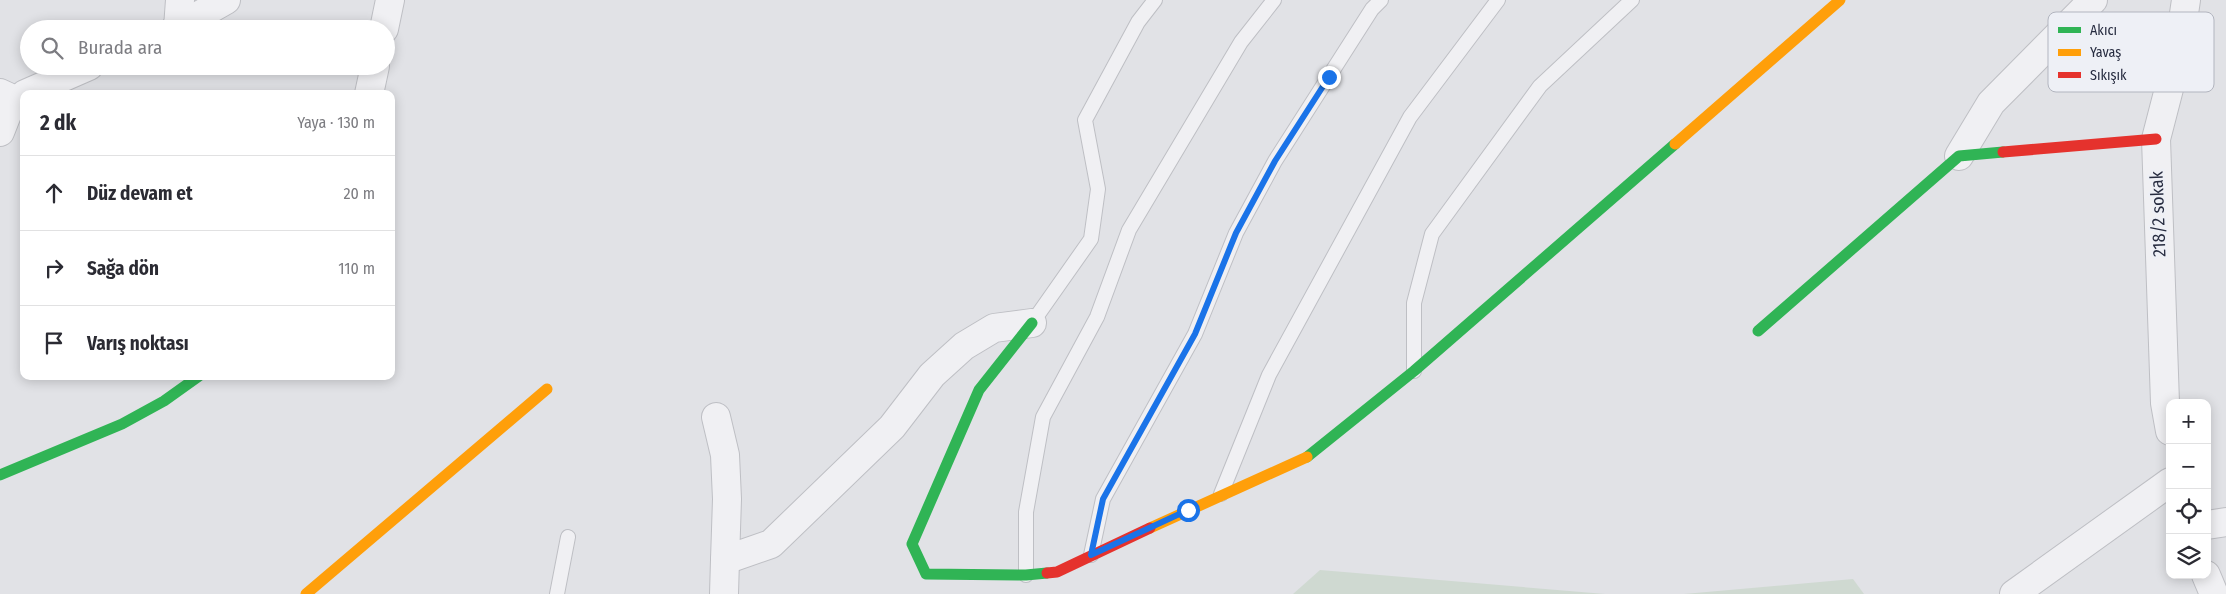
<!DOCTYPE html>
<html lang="tr">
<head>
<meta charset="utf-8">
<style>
	body { margin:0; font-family:"Fira Sans Condensed",sans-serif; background:#f7f7f7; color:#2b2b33 }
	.controls { position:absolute; right:15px; bottom:15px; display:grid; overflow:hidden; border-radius:10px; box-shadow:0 2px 12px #0003 }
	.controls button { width:45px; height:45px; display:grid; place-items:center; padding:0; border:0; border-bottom:1px solid #e1e1e2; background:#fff; color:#2b2b33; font:25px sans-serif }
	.stop { position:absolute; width:15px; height:15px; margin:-11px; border:4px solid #1a73e8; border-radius:50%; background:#fff }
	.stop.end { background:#1a73e8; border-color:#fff; box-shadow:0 1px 5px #0008 }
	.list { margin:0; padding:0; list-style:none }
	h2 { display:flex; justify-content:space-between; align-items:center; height:65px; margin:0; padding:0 20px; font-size:21px }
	h2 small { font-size:16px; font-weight:400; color:#7c7c81 }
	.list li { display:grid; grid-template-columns:32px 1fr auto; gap:15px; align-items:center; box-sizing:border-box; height:75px; padding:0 20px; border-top:1px solid #e1e1e2 }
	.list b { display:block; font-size:19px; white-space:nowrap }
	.list em { font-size:16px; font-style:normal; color:#7c7c81 }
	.icon { flex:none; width:28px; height:28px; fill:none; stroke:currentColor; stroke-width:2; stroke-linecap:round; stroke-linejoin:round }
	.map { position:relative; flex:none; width:2226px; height:594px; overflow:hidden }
	.search { position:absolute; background:#fff; box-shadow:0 2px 12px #0003; left:20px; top:20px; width:375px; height:55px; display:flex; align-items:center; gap:12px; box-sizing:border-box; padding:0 18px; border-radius:28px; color:#7c7c81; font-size:19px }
	.panel { position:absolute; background:#fff; box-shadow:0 2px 12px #0003; left:20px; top:90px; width:375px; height:290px; border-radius:10px }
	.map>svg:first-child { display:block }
	.green { fill:#cfd9d1 }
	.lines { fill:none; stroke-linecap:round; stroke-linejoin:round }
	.lane-casing { stroke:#bebfc4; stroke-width:16 }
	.street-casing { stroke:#bebfc4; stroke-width:30 }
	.lane { stroke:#f0f0f3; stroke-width:14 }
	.street { stroke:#f0f0f3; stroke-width:28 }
	.fast { stroke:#30b455; stroke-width:11 }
	.slow { stroke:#ff9f0a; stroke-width:11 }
	.jam { stroke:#e5322d; stroke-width:11 }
	.route { stroke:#1a73e8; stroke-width:6 }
	.labels { text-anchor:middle; stroke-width:4.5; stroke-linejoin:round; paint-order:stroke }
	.street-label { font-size:18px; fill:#272c40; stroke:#eef0f6 }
	.key { fill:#eef0f6; stroke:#b2b5bf; stroke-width:1 }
	.key-label { font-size:14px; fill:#272c40 }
</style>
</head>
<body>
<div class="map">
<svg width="2226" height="594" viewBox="0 0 2226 594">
	<rect width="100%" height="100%" fill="#e1e2e6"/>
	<g class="green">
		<path d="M 1320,570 L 1605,594 L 1293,594 Z"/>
		<path d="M 1853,579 L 1864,594 L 1684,594 Z"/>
	</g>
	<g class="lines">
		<defs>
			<g id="lane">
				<path d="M 1032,323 L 1091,239 L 1098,189 L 1085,120 L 1138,22 L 1155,0"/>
				<path d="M 1414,371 L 1414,303 L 1432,234 L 1540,86 L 1632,0"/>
				<path d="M 1221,494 L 1269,375 L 1410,117 L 1498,0"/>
				<path d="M 1091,555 L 1103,499 L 1195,334 L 1236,233 L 1275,161 L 1372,9 L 1381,0"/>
				<path d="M 1026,575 L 1026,512 L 1043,417 L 1097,317 L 1129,230 L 1241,42 L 1274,0"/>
				<path d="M 557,594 L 568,537"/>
			</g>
			<g id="street">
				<path d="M 178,28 L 180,0"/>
				<path d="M 175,29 L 226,0"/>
				<path d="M 384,29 L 390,0"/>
				<path d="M 0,93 L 13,99 L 0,132"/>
				<path d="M 25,94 L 89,66"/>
				<path d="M 369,94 L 375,66"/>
				<path d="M 1959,156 L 1991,103 L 2093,0"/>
				<path d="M 716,417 L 725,455 L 727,499 L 725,560 L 771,544 L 892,427 L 932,375 L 964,346 L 994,328 L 1032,323"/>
				<path d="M 2170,431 L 2165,403 L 2156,139 L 2178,54 L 2186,0"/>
				<path d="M 2207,525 L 2226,522"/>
				<path d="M 2206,575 L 2214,594"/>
				<path d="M 724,594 L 725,560"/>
				<path d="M 2014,594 L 2170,482"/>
			</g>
		</defs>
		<use href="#lane" class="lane-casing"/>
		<use href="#street" class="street-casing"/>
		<use href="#lane" class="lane"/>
		<use href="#street" class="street"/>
		<g class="fast">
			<path d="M 1032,323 L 979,390 L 912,544 L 926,574 L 1026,575 L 1047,573"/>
			<path d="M 1758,331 L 1959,156 L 2003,152"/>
			<path d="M 1307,457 L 1414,371 L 1675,144"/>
			<path d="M 0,475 L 122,424 L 164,401 L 199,376"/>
		</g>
		<g class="slow">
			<path d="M 1675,144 L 1840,0"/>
			<path d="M 1150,528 L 1307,457"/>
			<path d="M 306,594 L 547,389"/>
		</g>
		<g class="jam">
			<path d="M 2003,152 L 2156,139"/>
			<path d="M 1047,573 L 1057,572 L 1150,528"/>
		</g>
	</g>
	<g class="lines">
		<path class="route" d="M 1188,510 L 1091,555 L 1103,499 L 1195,334 L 1236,233 L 1275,161 L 1329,77"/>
	</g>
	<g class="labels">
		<g class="street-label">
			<text transform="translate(2158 214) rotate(-92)" y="6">218/2 sokak</text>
		</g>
	</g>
	<rect x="2048" y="12" width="166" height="80" rx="8" class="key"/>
	<rect x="2058" y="27" width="23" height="6" fill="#30b455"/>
	<rect x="2058" y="49" width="23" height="7" fill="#ff9f0a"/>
	<rect x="2058" y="72" width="23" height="6" fill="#e5322d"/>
	<g class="key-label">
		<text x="2090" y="35">Akıcı</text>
		<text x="2090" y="57">Yavaş</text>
		<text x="2090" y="80">Sıkışık</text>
	</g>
</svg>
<div class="controls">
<button>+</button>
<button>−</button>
<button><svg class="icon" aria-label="locate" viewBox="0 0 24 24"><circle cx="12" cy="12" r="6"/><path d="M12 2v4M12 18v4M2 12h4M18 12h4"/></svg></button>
<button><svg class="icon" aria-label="layers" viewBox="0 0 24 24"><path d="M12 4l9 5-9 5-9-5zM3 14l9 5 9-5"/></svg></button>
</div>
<div class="stop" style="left:1188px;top:510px"></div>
<div class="stop end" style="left:1329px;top:77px"></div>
<div class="search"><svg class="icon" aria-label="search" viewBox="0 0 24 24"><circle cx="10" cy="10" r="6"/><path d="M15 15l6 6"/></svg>Burada ara</div>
<section class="panel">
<h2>2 dk<small>Yaya · 130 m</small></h2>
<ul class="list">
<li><svg class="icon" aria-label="ahead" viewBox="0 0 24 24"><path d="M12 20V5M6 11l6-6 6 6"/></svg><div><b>Düz devam et</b></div><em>20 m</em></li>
<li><svg class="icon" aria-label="right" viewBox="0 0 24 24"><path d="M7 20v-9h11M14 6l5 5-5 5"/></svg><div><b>Sağa dön</b></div><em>110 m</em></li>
<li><svg class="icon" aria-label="arrive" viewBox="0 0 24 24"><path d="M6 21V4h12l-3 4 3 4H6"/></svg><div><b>Varış noktası</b></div></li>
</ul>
</section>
</div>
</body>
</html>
